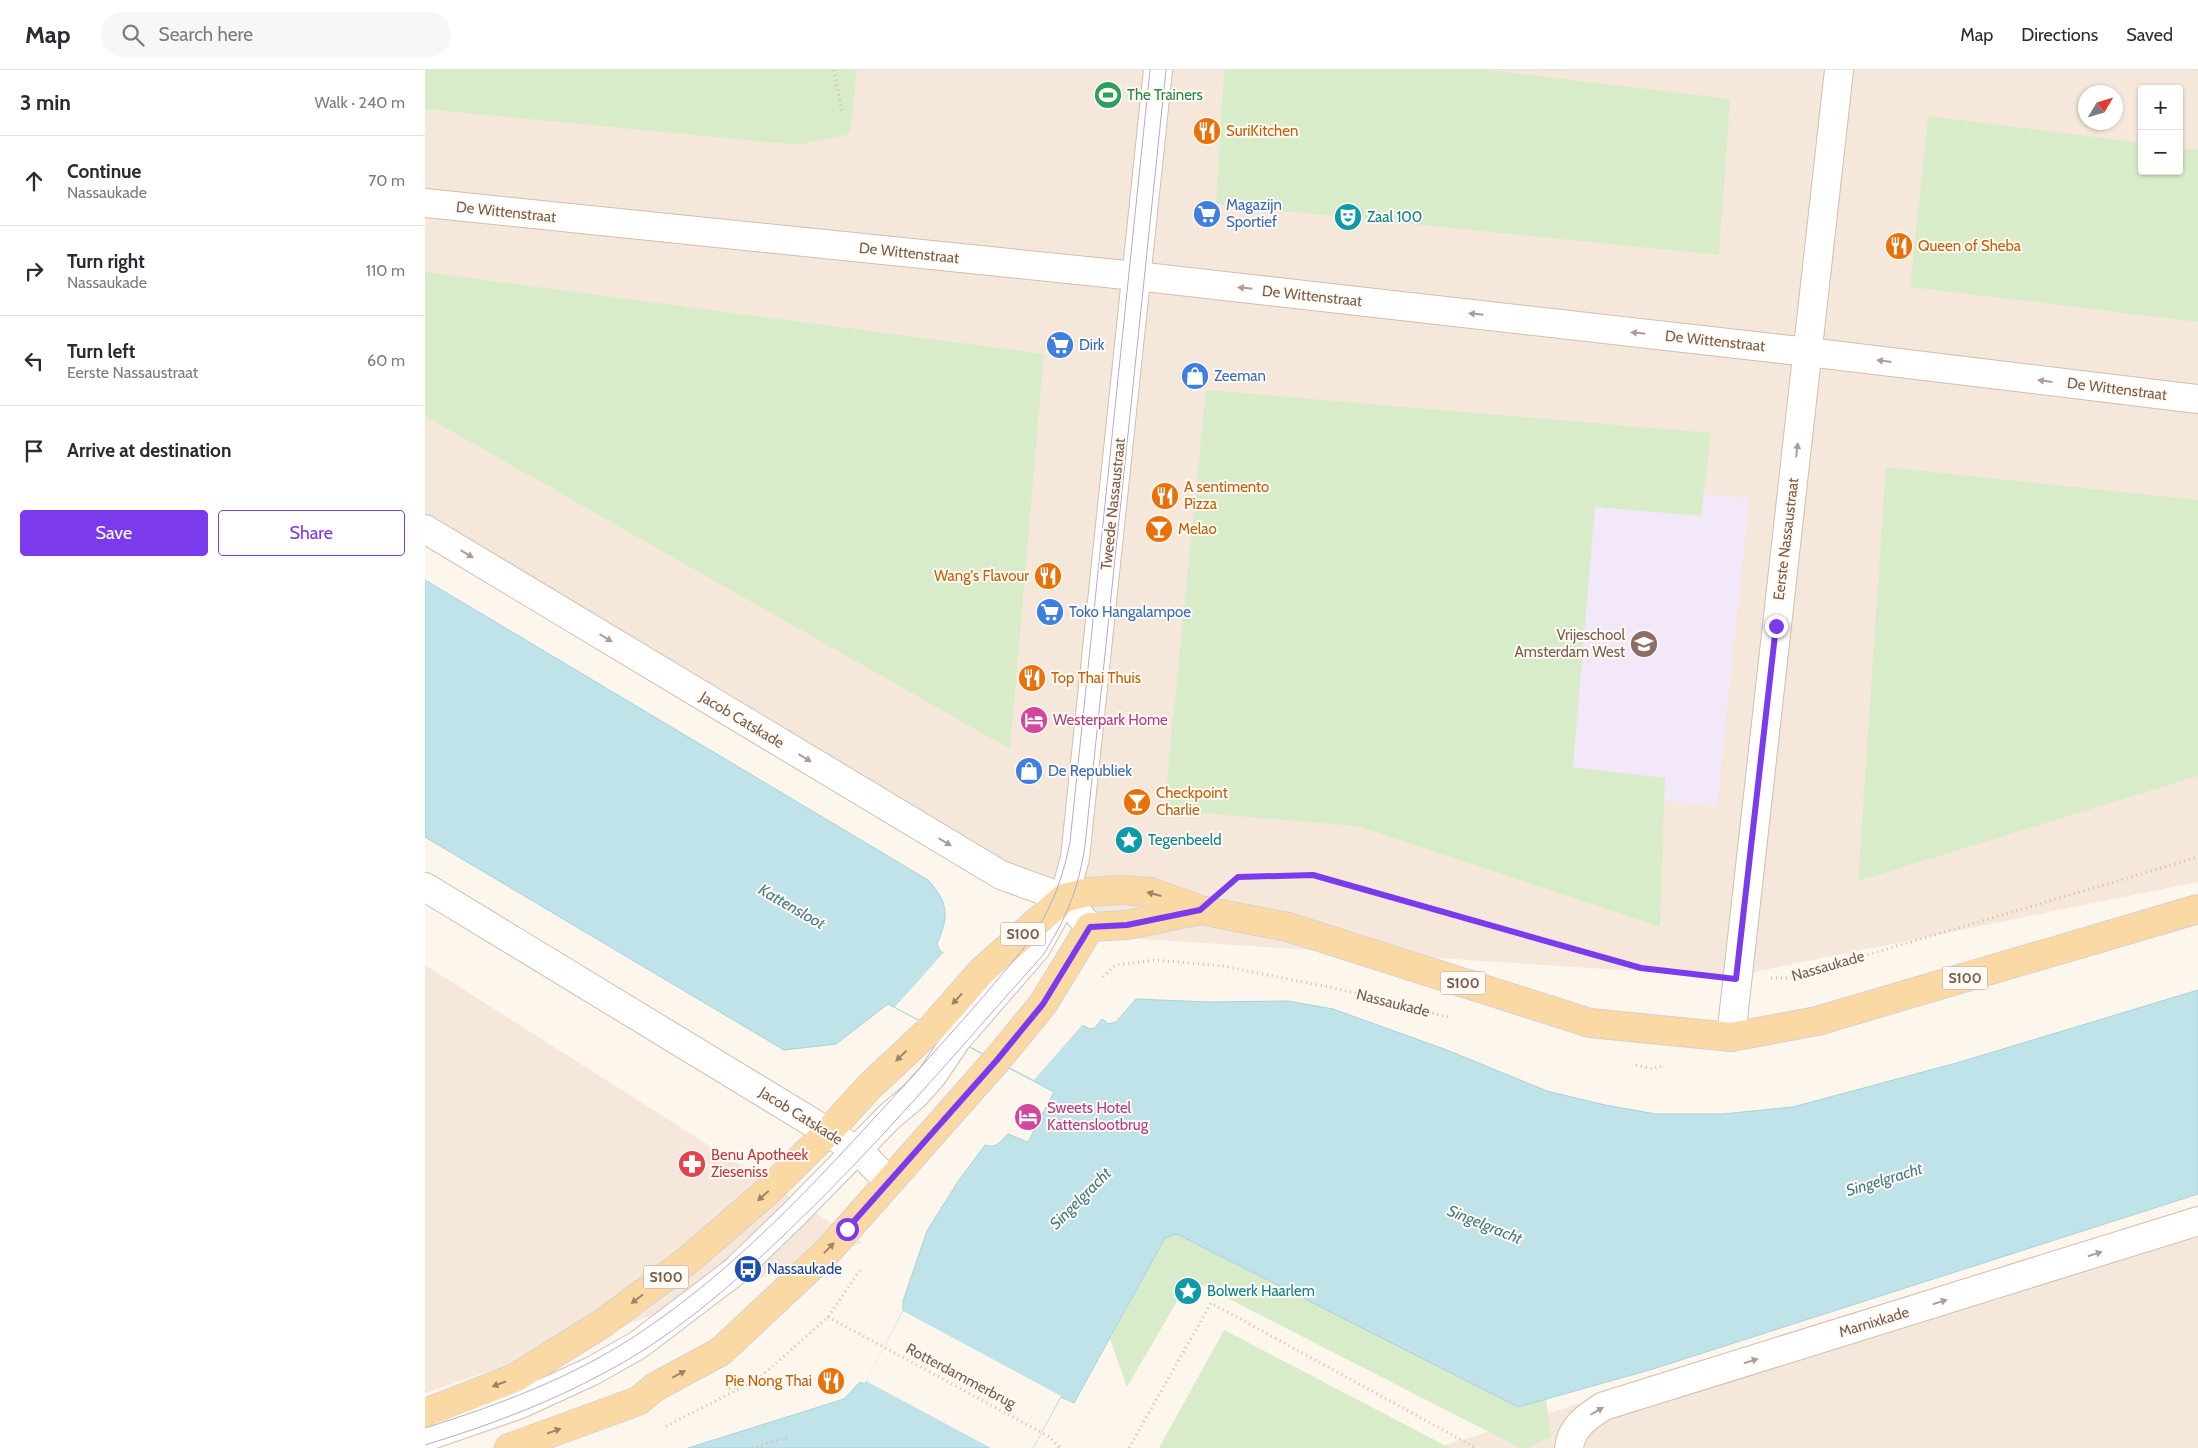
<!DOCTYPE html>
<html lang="en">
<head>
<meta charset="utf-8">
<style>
	body { margin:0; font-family:Cabin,sans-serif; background:#f7f7f7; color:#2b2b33 }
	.controls { position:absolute; right:15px; top:15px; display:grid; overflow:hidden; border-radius:5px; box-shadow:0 1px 4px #0004 }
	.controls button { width:45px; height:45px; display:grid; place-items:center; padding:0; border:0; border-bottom:1px solid #e1e1e2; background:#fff; color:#2b2b33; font:25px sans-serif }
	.compass { position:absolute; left:1653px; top:15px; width:45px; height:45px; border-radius:50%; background:#fff; box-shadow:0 1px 4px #0004; rotate:52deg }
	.stop { position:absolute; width:15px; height:15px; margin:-11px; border:4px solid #7c3aed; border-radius:50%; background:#fff }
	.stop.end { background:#7c3aed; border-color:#fff; box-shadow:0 1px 5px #0008 }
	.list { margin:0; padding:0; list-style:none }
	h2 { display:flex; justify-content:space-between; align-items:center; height:65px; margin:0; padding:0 20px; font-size:21px }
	h2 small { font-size:16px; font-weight:400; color:#7c7c81 }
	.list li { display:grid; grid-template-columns:32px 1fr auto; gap:15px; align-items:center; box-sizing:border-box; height:90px; padding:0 20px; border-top:1px solid #e1e1e2 }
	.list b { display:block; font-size:19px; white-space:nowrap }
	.list p { margin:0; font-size:16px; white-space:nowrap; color:#7c7c81 }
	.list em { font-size:16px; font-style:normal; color:#7c7c81 }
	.actions { display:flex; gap:10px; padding:15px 20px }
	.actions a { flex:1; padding:11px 0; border:1px solid #7c3aed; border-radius:5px; text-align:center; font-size:18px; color:#7c3aed }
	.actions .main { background:#7c3aed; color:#fff }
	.icon { flex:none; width:28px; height:28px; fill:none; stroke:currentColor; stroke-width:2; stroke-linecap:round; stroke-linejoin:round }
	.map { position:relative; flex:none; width:1773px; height:1378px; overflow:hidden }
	header { display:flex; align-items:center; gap:30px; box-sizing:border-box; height:70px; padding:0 25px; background:#fff; border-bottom:1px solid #e1e1e2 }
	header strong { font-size:24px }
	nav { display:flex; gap:28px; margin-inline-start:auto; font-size:18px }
	.search { width:350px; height:45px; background:#f7f7f7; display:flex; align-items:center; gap:12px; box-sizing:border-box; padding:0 18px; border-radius:28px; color:#7c7c81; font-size:19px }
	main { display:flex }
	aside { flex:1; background:#fff }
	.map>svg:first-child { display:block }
	.residential { fill:#f5e8da; fill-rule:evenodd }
	.education { fill:#f3e8fa }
	.green { fill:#d8ecc9 }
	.water { fill:#bfe3e8; stroke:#a5d3da }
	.pier { fill:#fdf6ec }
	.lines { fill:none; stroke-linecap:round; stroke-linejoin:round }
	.minor-casing { stroke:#d1beb0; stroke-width:30 }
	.major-casing { stroke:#dad1cd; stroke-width:30 }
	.path { stroke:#d9b8a5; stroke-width:3; stroke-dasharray:1 4; stroke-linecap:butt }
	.minor { stroke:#fff; stroke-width:28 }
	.major { stroke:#fbd9a5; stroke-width:28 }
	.tram { stroke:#b9a8c9; stroke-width:1 }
	.oneway { fill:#af9d94 }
	.oneway2 { fill:#a18267 }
	.route { stroke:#7c3aed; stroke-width:6 }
	.labels { text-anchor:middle; stroke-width:4; stroke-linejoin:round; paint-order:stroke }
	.shield { fill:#fffaf3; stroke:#a28b7f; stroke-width:1 }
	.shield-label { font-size:14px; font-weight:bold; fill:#7a5c4d }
	.leisure-label { font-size:15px; fill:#27864d; stroke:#fffaf3; text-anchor:start }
	.food-label { font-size:15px; fill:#c56008; stroke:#fffaf3; text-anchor:start }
	.shop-label { font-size:15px; fill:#366cbe; stroke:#fffaf3; text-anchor:start }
	.street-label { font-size:15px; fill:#7a5c4d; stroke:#fffaf3 }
	.culture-label { font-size:15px; fill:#0d838f; stroke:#fffaf3; text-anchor:start }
	.education-label { font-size:15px; fill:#785e54; stroke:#fffaf3; text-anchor:end }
	.hotel-label { font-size:15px; fill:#b23c85; stroke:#fffaf3; text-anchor:start }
	.health-label { font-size:15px; fill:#be3a42; stroke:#fffaf3; text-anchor:start }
	.transit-label { font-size:15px; fill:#164399; stroke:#fffaf3; text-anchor:start }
	.water-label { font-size:16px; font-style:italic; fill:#437c86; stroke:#fffaf3 }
</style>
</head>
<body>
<header>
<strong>Map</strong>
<div class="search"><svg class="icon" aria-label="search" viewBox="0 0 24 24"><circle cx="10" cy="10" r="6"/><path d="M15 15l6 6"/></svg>Search here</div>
<nav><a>Map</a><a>Directions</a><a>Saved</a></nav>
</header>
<main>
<aside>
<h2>3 min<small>Walk · 240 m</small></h2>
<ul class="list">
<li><svg class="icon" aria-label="ahead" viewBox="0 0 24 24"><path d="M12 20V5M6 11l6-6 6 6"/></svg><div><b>Continue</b><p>Nassaukade</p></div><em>70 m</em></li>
<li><svg class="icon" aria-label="right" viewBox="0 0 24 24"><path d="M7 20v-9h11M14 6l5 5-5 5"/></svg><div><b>Turn right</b><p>Nassaukade</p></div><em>110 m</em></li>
<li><svg class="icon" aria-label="left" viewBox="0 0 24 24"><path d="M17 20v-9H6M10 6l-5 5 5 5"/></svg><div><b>Turn left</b><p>Eerste Nassaustraat</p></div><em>60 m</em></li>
<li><svg class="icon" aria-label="arrive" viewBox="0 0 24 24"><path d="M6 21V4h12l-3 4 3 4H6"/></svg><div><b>Arrive at destination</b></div></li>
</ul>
<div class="actions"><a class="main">Save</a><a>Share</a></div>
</aside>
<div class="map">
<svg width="1773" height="1378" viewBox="0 0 1773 1378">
	<rect width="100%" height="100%" fill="#fdf6ec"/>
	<g class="residential">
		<path d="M 0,0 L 1773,0 L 1773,812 L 1304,907 L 671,866 L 0,465 ZM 1717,19 L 1754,19 L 1754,101 L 1717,101 ZM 1660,22 L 1690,22 L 1690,52 L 1660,52 Z"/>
		<path d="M 0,895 L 438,1173 L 0,1323 Z"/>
		<path d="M 1773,1141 L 1773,1378 L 1011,1378 Z"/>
	</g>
	<path class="education" d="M 1149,409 L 1324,429 L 1292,736 L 1113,719 Z"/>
	<g class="green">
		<path d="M 0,0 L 432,0 L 425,64 L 374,75 L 0,39 Z"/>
		<path d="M 799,0 L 1063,0 L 1305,29 L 1294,185 L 791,134 Z"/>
		<path d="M 1503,46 L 1717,73 L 1717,101 L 1754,101 L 1754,78 L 1773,80 L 1773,252 L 1485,217 Z"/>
		<path d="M 0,202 L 619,284 L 585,679 L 0,346 Z"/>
		<path d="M 781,320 L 1286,363 L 1276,446 L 1170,437 L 1148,697 L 1240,708 L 1235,857 L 932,756 L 739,740 Z"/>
		<path d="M 1461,397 L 1773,430 L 1773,706 L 1433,811 Z"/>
		<path d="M 752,1164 L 1093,1337 L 1121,1329 L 1126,1367 L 1102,1378 L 1095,1378 L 765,1209 L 702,1317 L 685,1269 L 740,1168 Z"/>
		<path d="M 799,1260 L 1025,1378 L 734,1378 Z"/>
	</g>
	<path class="water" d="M 0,510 L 503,810 C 524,833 524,846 512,874 L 515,881 L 665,959 L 670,958 L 677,949 L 684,954 L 691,952 L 711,929 L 782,932 L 863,931 L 908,939 L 1022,980 L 1122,1021 L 1180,1035 L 1231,1044 L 1297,1044 L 1368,1037 L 1535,992 L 1773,920 L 1773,1124 L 1228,1299 L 1093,1337 L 752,1164 L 740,1168 L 649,1333 L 636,1327 L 608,1378 L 263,1378 L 419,1329 L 435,1312 L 440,1314 L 478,1241 L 478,1231 L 502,1161 L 532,1113 L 560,1075 C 571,1079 575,1072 583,1064 L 603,1072 L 629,1022 L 463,934 L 411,974 L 359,980 L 0,767 Z"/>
	<g class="pier">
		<path d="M 519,882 L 658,954 L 609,1010 L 470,937 Z"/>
		<path d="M 478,1241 L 636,1326 L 608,1378 L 566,1378 L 441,1311 Z"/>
	</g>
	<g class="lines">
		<defs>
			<g id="minor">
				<path d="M 0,133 L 720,207 L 1383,282 L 1773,329"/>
				<path d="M 0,459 L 576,805 L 639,828 L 665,857"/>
				<path d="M 0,817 L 403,1062 L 439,1086 L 464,1112"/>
				<path d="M 1306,967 L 1414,0"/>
				<path d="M 0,1367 L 93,1335 L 167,1301 L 213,1275 L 309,1202 L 368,1145 L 465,1046 L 489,1026 L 507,1006 L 532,969 L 611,878 L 639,828 L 650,788 L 733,0"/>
				<path d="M 1144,1378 C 1146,1357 1163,1346 1179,1336 L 1773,1151"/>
			</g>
			<g id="major">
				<path d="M 0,1343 L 90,1308 L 178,1253 L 262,1191 L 344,1120 L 403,1062 L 445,1016 L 508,957 L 557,901 L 639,828 L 664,822 L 695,820 L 726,822 L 775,840 L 863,857 L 1165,953 L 1306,967 L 1392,951 L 1773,839"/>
				<path d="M 84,1378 L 213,1331 L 230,1317 L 295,1282 L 403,1181 L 572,990 L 618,934 L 665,857 L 702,855 L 775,840"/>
			</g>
		</defs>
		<use href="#minor" class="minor-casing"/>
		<use href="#major" class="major-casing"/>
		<g class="path">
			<path d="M 409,0 L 417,42"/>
			<path d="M 809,811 L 813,807 L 888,805 L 1216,898 L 1277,905"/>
			<path d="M 678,907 L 691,895 L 730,890 L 798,896 L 918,920 L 1023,947"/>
			<path d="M 1346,908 L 1364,908 L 1773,787"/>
			<path d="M 1211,995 L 1228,999 L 1236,996"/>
			<path d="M 403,1247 L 625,1367 L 635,1378"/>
			<path d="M 304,1319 L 331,1311 L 403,1247 L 435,1200"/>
			<path d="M 241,1356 L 322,1315"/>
			<path d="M 327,1378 L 364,1367"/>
			<path d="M 704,1378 L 786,1233 L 1051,1378"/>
		</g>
		<use href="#minor" class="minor"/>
		<use href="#major" class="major"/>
		<g class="tram">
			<path d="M 0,1358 C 73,1335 146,1308 210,1266 C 320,1194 407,1094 495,998 C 523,966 552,935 578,903 C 591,888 604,873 614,856 C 630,830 639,802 645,772 L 725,0"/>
			<path d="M 0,1375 C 62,1356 122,1334 179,1303 C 246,1268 304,1218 358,1166 C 451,1078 533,980 618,885 C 642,847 653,820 660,776 L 741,0"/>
		</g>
	</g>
	<defs><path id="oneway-solid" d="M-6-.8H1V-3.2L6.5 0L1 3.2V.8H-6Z" transform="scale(1.25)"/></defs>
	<g class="oneway">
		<use href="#oneway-solid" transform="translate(820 218) rotate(-174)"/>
		<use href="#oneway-solid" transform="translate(1051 244) rotate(-174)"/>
		<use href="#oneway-solid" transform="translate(1213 263) rotate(-174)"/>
		<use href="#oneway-solid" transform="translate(1459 291) rotate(-173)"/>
		<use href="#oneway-solid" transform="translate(1620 311) rotate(-173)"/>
		<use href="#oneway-solid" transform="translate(1372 380) rotate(-83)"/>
		<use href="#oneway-solid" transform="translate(42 484) rotate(31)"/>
		<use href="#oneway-solid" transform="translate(181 568) rotate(31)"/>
		<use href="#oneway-solid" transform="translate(380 688) rotate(31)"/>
		<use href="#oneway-solid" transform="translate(520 772) rotate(31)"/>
		<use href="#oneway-solid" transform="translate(1670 1184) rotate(-17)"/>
		<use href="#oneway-solid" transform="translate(1515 1232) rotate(-17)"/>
		<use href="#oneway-solid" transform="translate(1326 1291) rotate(-17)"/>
		<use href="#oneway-solid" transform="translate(1172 1341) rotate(-30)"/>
	</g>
	<g class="oneway2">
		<use href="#oneway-solid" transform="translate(729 824) rotate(-165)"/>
		<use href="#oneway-solid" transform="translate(532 929) rotate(132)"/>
		<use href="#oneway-solid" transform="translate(476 986) rotate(136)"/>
		<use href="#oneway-solid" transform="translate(338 1126) rotate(139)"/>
		<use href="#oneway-solid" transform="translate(404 1178) rotate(-46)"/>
		<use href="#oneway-solid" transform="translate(212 1229) rotate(143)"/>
		<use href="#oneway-solid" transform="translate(254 1304) rotate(-28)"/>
		<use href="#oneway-solid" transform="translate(74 1314) rotate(159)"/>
		<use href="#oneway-solid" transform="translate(129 1361) rotate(-20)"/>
	</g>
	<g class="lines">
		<path class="route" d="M 422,1159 L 572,990 L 618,934 L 665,857 L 702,855 L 775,840 L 813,807 L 888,805 L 1216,898 L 1311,909 L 1351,556"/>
	</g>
	<defs>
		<symbol id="stadium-disc" viewBox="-11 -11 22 22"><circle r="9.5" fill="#2e9e5b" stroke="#fffaf3"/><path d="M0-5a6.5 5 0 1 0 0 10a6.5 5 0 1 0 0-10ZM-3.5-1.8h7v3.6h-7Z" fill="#fff"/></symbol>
		<symbol id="restaurant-disc" viewBox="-11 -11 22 22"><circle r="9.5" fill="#e8710a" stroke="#fffaf3"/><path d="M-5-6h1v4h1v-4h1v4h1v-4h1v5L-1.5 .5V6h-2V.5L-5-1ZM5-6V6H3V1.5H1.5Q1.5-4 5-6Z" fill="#fff"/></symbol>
		<symbol id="supermarket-disc" viewBox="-11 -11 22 22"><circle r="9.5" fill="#3f7fe0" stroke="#fffaf3"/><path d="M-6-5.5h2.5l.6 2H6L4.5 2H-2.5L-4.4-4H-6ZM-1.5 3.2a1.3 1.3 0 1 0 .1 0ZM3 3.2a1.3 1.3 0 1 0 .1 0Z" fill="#fff"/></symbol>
		<symbol id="theatre-disc" viewBox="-11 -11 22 22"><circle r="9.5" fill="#0f9aa8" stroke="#fffaf3"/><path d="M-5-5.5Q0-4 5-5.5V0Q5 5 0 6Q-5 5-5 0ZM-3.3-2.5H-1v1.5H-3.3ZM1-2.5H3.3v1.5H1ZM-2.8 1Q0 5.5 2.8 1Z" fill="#fff"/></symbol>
		<symbol id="shop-disc" viewBox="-11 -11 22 22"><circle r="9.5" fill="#3f7fe0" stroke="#fffaf3"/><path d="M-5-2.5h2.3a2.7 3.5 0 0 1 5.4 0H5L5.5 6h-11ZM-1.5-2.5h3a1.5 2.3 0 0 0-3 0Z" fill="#fff"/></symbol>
		<symbol id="bar-disc" viewBox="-11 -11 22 22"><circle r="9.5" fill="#e8710a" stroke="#fffaf3"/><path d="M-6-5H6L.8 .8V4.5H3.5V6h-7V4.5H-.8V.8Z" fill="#fff"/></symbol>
		<symbol id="school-disc" viewBox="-11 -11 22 22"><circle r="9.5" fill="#8d6e63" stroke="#fffaf3"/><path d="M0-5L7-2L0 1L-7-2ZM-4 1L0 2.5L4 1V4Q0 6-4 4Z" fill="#fff"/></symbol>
		<symbol id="hotel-disc" viewBox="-11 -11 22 22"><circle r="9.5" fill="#d1479c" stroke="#fffaf3"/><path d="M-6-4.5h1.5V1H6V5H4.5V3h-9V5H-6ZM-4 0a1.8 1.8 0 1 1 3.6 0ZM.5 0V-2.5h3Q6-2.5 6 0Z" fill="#fff"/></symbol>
		<symbol id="sight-disc" viewBox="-11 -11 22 22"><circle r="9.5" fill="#0f9aa8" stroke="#fffaf3"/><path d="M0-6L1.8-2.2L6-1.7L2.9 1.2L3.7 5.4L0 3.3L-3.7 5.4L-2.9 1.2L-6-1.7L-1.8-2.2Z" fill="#fff"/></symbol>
		<symbol id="pharmacy-disc" viewBox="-11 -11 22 22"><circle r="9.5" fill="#e0444e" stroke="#fffaf3"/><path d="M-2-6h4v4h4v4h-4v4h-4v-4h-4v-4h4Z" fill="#fff"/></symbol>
		<symbol id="bus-disc" viewBox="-11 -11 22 22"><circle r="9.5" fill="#1a4fb4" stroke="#fffaf3"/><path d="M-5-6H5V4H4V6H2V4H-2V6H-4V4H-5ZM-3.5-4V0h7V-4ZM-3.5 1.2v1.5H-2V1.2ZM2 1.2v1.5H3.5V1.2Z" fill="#fff"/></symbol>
	</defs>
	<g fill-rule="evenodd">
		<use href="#stadium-disc" x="667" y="9" width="32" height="32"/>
		<use href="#restaurant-disc" x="766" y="45" width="32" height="32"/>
		<use href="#supermarket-disc" x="766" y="128" width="32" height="32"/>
		<use href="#theatre-disc" x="907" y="131" width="32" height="32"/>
		<use href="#restaurant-disc" x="1458" y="160" width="32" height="32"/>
		<use href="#supermarket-disc" x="619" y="259" width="32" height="32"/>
		<use href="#shop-disc" x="754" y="290" width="32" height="32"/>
		<use href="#restaurant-disc" x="724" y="410" width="32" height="32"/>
		<use href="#bar-disc" x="718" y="443" width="32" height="32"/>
		<use href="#restaurant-disc" x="607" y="490" width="32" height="32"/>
		<use href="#supermarket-disc" x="609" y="526" width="32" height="32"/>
		<use href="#school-disc" x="1203" y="558" width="32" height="32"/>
		<use href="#restaurant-disc" x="591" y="592" width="32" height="32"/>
		<use href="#hotel-disc" x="593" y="634" width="32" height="32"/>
		<use href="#shop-disc" x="588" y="685" width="32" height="32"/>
		<use href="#bar-disc" x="696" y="716" width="32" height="32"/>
		<use href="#sight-disc" x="688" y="754" width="32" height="32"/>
		<use href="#hotel-disc" x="587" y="1031" width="32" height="32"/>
		<use href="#pharmacy-disc" x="251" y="1078" width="32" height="32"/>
		<use href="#bus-disc" x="307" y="1183" width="32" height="32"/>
		<use href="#sight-disc" x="747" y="1205" width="32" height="32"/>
		<use href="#restaurant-disc" x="390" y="1295" width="32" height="32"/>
	</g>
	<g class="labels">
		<g class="shield">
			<rect x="575.5" y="852.5" width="45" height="23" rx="4"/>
			<rect x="1517.5" y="896.5" width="45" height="23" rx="4"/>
			<rect x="1015.5" y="901.5" width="45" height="23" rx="4"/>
			<rect x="218.5" y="1195.5" width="45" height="23" rx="4"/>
		</g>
		<g class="shield-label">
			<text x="598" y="869">S100</text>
			<text x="1540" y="913">S100</text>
			<text x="1038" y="918">S100</text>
			<text x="241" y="1212">S100</text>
		</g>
		<g class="leisure-label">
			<text x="702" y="30">The Trainers</text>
		</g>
		<g class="food-label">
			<text x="801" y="66">SuriKitchen</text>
			<text x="1493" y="181">Queen of Sheba</text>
			<text x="759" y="422">A sentimento<tspan x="759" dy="17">Pizza</tspan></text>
			<text x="753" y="464">Melao</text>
			<text x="604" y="511" text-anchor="end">Wang's Flavour</text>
			<text x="626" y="613">Top Thai Thuis</text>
			<text x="731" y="728">Checkpoint<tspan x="731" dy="17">Charlie</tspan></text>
			<text x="387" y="1316" text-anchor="end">Pie Nong Thai</text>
		</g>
		<g class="shop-label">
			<text x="801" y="140">Magazijn<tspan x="801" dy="17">Sportief</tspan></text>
			<text x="654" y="280">Dirk</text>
			<text x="789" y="311">Zeeman</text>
			<text x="644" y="547">Toko Hangalampoe</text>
			<text x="623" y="706">De Republiek</text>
		</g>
		<g class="street-label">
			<text transform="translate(81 142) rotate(6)" y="5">De Wittenstraat</text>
			<text transform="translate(484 183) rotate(6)" y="5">De Wittenstraat</text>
			<text transform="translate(887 226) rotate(6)" y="5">De Wittenstraat</text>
			<text transform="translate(1290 271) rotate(6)" y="5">De Wittenstraat</text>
			<text transform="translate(1692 319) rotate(7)" y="5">De Wittenstraat</text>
			<text transform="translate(688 434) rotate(-84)" y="5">Tweede Nassaustraat</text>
			<text transform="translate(1361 469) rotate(-83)" y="5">Eerste Nassaustraat</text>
			<text transform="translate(317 650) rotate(31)" y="5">Jacob Catskade</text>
			<text transform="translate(1403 896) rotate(-16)" y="5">Nassaukade</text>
			<text transform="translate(968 933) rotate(14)" y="5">Nassaukade</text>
			<text transform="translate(376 1046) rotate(32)" y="5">Jacob Catskade</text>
			<text transform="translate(1449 1252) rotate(-17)" y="5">Marnixkade</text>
			<text transform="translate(536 1306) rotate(28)" y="5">Rotterdammerbrug</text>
		</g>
		<g class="culture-label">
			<text x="942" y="152">Zaal 100</text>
			<text x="723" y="775">Tegenbeeld</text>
			<text x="782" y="1226">Bolwerk Haarlem</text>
		</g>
		<g class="education-label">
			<text x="1200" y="570">Vrijeschool<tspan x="1200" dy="17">Amsterdam West</tspan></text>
		</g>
		<g class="hotel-label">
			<text x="628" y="655">Westerpark Home</text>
			<text x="622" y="1043">Sweets Hotel<tspan x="622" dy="17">Kattenslootbrug</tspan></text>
		</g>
		<g class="health-label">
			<text x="286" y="1090">Benu Apotheek<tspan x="286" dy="17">Zieseniss</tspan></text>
		</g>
		<g class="transit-label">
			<text x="342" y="1204">Nassaukade</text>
		</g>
		<g class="water-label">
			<text transform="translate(367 836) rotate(30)" y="6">Kattensloot</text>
			<text transform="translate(1459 1109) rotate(-17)" y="6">Singelgracht</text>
			<text transform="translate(655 1128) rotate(-45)" y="6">Singelgracht</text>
			<text transform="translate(1060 1154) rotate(22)" y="6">Singelgracht</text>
		</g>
	</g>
</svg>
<div class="controls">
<button>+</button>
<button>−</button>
</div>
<svg class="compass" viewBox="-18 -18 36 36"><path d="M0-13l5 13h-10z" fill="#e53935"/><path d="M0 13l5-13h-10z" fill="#7c7c81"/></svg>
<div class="stop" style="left:422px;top:1159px"></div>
<div class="stop end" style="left:1351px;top:556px"></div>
</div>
</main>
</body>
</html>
